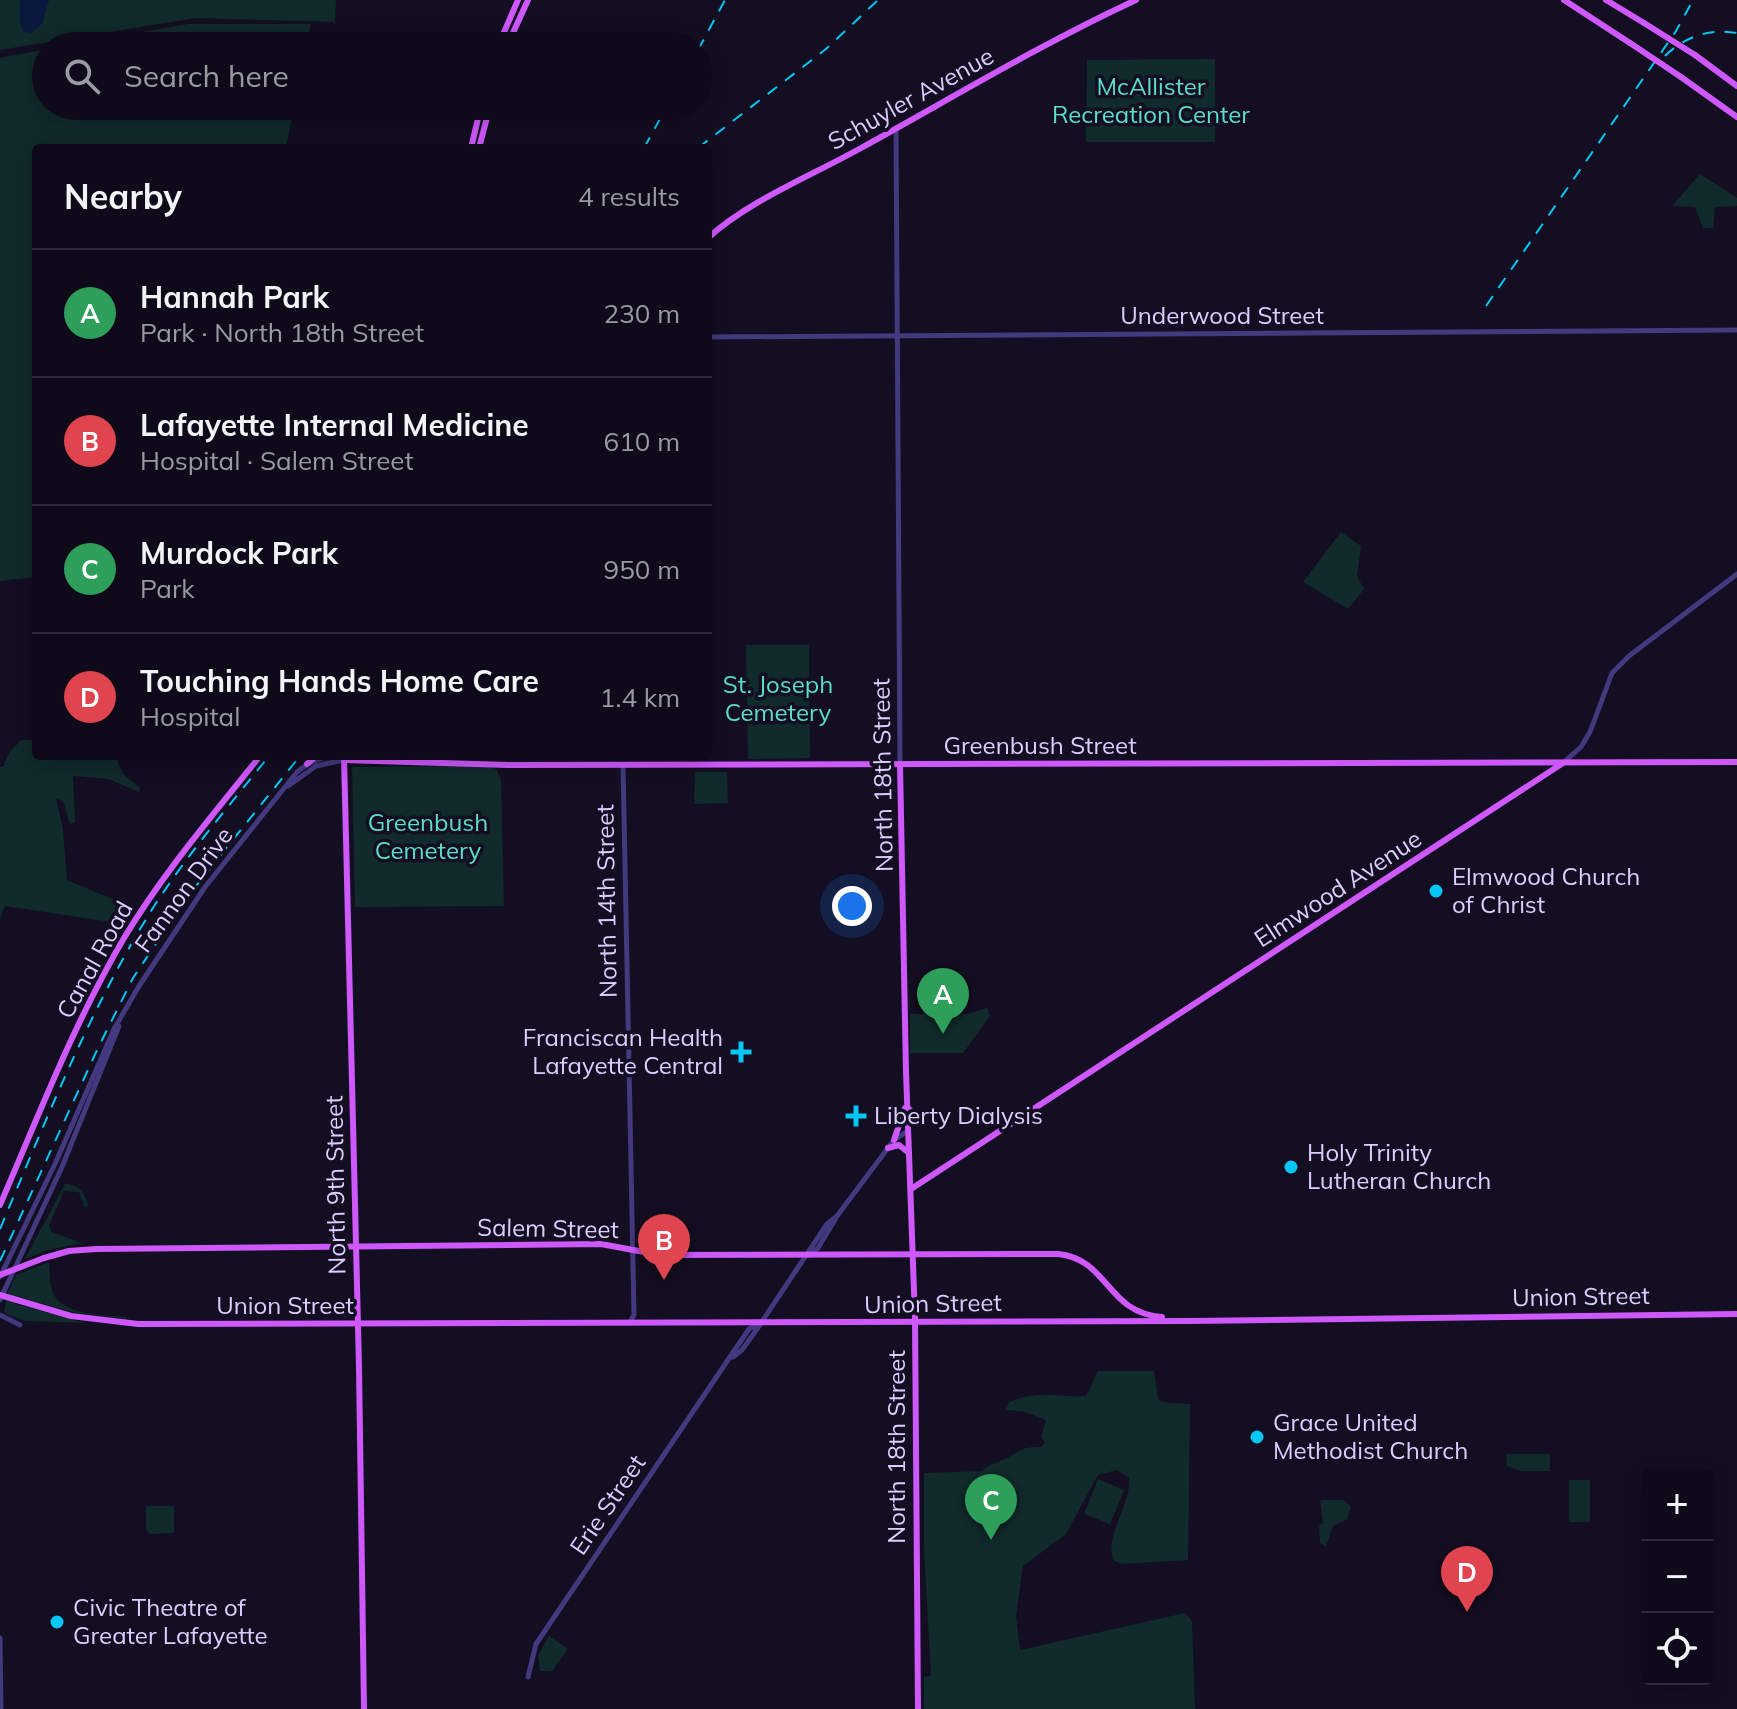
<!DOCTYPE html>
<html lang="en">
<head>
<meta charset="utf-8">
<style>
	body { margin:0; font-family:Mulish,sans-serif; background:#1c1826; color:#f1f3f6 }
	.controls { position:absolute; right:24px; bottom:24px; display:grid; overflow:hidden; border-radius:8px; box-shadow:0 4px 20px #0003 }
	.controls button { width:72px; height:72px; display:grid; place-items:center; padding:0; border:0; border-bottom:2px solid #2e2b38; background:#0e0a19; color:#f1f3f6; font:40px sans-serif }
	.you { position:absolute; left:852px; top:906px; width:28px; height:28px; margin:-20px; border:6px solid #fff; border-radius:50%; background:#1a73e8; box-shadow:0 0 0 12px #1a73e833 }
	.badge { display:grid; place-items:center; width:52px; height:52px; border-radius:50%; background:#04c7f5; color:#fff; font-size:26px; font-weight:700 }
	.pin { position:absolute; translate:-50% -66px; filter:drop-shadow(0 2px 4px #0008) }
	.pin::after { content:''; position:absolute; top:42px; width:28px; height:24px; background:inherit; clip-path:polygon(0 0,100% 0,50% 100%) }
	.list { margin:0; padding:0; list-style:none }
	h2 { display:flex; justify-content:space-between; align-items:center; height:104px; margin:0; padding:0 32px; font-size:34px }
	h2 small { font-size:26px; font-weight:400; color:#9b9aa2 }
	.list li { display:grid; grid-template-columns:52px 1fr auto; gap:24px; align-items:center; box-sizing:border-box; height:128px; padding:0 32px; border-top:2px solid #2e2b38 }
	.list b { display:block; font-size:30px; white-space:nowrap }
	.list p { margin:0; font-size:26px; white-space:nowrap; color:#9b9aa2 }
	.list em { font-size:26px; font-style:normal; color:#9b9aa2 }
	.icon { flex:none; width:44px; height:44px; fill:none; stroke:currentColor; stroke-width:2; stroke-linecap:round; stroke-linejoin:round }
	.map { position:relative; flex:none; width:1737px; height:1709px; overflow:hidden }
	.search { position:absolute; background:#0e0a19; box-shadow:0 4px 20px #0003; left:32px; top:32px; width:680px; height:88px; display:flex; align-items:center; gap:20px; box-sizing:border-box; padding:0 28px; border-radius:44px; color:#9b9aa2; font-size:30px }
	.panel { position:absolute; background:#0e0a19; box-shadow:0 4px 20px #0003; left:32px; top:144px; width:680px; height:616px; border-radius:8px }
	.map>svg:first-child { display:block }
	.green { fill:#112a2b }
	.water { fill:#0a183e }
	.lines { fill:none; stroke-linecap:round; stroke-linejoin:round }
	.minor { stroke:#42397f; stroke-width:5 }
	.major { stroke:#ce58fc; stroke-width:6 }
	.rail { stroke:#04c7f5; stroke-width:2; stroke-dasharray:12 10; stroke-linecap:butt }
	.major-bridge { stroke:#ce58fc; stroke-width:6 }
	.poi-dot { fill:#04c7f5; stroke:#130e21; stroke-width:3 }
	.labels { text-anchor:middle; stroke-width:7; stroke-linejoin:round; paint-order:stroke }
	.park-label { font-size:24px; fill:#5cddc8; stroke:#130e21 }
	.street-label { font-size:24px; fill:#d8cffe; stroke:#130e21 }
	.poi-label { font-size:24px; fill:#d8cffe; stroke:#130e21; text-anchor:start }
</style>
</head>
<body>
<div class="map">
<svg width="1737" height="1709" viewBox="0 0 1737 1709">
	<rect width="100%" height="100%" fill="#130e21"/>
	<g class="green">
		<path d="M 0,0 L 336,0 L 335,22 L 195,18 L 0,50 Z"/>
		<path d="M 188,24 L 311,24 L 306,46 L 62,46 Z"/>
		<path d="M 380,34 L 476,38 L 483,43 L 482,46 L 342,46 L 344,36 Z"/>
		<path d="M 46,49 L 46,106 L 294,106 L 286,148 L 36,148 L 36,577 L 0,581 L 0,58 Z"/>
		<path d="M 1215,59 L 1215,142 L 1086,142 L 1087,60 Z"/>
		<path d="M 1700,174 L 1737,198 L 1737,206 L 1715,207 L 1713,228 L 1703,228 L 1695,207 L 1672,206 Z"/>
		<path d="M 1341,532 L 1361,546 L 1357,576 L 1364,589 L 1348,609 L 1303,582 Z"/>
		<path d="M 746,645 L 809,645 L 810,758 L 748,759 Z"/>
		<path d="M 21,740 L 36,740 L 36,756 L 115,756 L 123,774 L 140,788 L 139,792 L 108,779 L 73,776 L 75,822 L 70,824 L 63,801 L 56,798 L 63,829 L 67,880 L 134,908 L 124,924 L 5,906 L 0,919 L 0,767 L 3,767 L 9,753 Z"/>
		<path d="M 487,766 L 496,769 L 501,779 L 504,906 L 355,907 L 352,767 Z"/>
		<path d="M 695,772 L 727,772 L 728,803 L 694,804 Z"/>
		<path d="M 987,1008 L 990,1016 L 963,1053 L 910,1053 L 910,1014 L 967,1014 Z"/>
		<path d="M 65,1184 C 78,1183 87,1195 88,1206 L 85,1208 L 79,1192 L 64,1191 L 49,1226 L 52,1232 L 82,1243 L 48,1250 L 25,1259 Z"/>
		<path d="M 49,1262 C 50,1272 49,1286 54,1295 C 66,1316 106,1315 127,1317 L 127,1319 L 72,1312 L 17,1296 L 15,1304 L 86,1323 L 25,1321 L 4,1313 L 8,1292 L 16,1275 Z"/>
		<path d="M 1098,1371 L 1154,1371 L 1158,1399 L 1162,1402 L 1190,1404 L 1188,1560 L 1121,1564 L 1113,1560 C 1105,1531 1131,1508 1129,1478 L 1117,1470 L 1098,1475 L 1066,1534 L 1023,1566 L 1016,1616 L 1020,1650 L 1185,1613 L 1192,1621 L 1195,1709 L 924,1709 L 924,1677 L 931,1676 L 924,1550 L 924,1473 L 982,1471 C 990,1463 995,1464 1005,1459 C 1022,1450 1020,1447 1041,1447 L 1045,1442 L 1041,1437 L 1046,1420 L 1022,1411 L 1006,1410 L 1009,1402 C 1042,1389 1054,1398 1086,1396 Z"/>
		<path d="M 1506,1454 L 1550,1454 L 1550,1471 L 1520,1471 L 1507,1466 Z"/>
		<path d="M 1098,1479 L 1124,1490 L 1110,1524 L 1084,1514 Z"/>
		<rect x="1569" y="1480" width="21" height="42"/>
		<path d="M 1320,1500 L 1344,1500 L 1351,1507 L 1347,1519 L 1333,1526 L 1326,1546 L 1320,1543 L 1319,1526 L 1323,1523 Z"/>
		<path d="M 146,1506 L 174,1506 L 174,1533 L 150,1534 L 146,1530 Z"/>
		<path d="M 549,1636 L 568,1649 L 552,1671 L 540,1671 L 538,1655 Z"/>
	</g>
	<path class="water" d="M 20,0 L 49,0 L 42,24 L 31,33 L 23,31 L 20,23 Z"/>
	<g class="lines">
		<g class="minor">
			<path d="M 896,128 L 900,764"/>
			<path d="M 708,337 L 1737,330"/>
			<path d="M 1564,762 L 1581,747 L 1590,732 L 1612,673 L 1629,656 L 1737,574"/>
			<path d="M 623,765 L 634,1315 L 630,1322"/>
			<path d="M 288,786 L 316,766 L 343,760"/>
			<path d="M 809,1255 L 818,1248 L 836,1218"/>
			<path d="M 0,1277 L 55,1164 L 114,1029 L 139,986 L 205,887 L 297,772 C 310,761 327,753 344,760"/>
			<path d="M 0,1300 L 62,1167 L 119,1026"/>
			<path d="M 0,1315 L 20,1325"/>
			<path d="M 733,1357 L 742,1350 L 757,1329 L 827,1224 L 837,1216 L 894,1140 L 908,1131"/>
			<path d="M 0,1638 L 1,1709"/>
			<path d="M 528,1677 L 536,1644 L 736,1348 L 749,1329 L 760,1323"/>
		</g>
		<g class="major">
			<path d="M 1564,0 L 1630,43"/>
			<path d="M 1606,0 L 1644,23"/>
			<path d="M 498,46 L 518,0"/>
			<path d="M 507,46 L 528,0"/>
			<path d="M 1695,55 L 1737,86"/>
			<path d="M 1681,77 L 1737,117"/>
			<path d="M 471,148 L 481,106"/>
			<path d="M 479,148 L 490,106"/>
			<path d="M 708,238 C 748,201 813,175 861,148 C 952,98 1041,44 1136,0"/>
			<path d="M 344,757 L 359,1367 L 364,1709"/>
			<path d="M 344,760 L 508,765 L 1737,762"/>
			<path d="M 307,764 L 316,756"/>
			<path d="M 900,764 L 906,1072 L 915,1318 L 918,1709"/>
			<path d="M 907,1107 L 915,1115 L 928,1112"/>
			<path d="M 894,1140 L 905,1108"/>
			<path d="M 888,1148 L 899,1145 L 909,1153"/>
			<path d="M 911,1189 L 1563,763"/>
			<path d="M 0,1205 C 39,1115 74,1023 124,938 C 163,873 213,815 260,756"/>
			<path d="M 44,1258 L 69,1251 L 96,1249 L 601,1244 L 660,1255 L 1058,1254 C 1109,1259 1106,1313 1162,1317"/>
			<path d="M 17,1300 L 71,1316 L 138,1324 L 1191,1321 L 1737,1314"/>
		</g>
		<g class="rail">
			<path d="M 698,50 L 725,0"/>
			<path d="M 1665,56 C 1684,37 1710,28 1737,33"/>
			<path d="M 644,148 L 667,106"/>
			<path d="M 698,148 L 826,49 L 878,0"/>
			<path d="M 1486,306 L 1676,31 L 1693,0"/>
			<path d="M 0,1229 C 46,1120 89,1011 151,911 C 186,856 229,806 269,756"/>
			<path d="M 0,1261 L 98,1048 L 133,978 L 188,896 L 300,756"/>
		</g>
		<g class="major-bridge">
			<path d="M 1644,23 L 1695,55"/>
			<path d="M 1630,43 L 1681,77"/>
			<path d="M 0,1275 L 44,1258"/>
			<path d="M 0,1295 L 17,1300"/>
		</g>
	</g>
	<g class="poi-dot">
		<circle cx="1436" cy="891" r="8"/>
		<path d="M737 1040h8v8h8v8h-8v8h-8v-8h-8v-8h8z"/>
		<path d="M852 1104h8v8h8v8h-8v8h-8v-8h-8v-8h8z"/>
		<circle cx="1291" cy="1167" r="8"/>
		<circle cx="1257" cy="1437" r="8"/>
		<circle cx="57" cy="1622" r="8"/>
	</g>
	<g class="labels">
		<g class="park-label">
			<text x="1151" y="95">McAllister<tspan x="1151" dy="28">Recreation Center</tspan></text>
			<text x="778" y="693">St. Joseph<tspan x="778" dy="28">Cemetery</tspan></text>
			<text x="428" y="831">Greenbush<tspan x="428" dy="28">Cemetery</tspan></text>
		</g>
		<g class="street-label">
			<text transform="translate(911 99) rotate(-29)" y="8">Schuyler Avenue</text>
			<text x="1222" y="324">Underwood Street</text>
			<text x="1040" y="754">Greenbush Street</text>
			<text transform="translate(883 775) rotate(-91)" y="8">North 18th Street</text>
			<text transform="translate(1338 889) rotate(-33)" y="8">Elmwood Avenue</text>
			<text transform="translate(184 890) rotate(-54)" y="8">Fannon Drive</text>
			<text transform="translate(607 901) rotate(-91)" y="8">North 14th Street</text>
			<text transform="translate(95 960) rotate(-61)" y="8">Canal Road</text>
			<text transform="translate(336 1185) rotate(-91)" y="8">North 9th Street</text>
			<text transform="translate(548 1229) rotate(1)" y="8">Salem Street</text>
			<text transform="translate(1581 1297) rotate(-1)" y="8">Union Street</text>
			<text transform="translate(933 1304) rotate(-1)" y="8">Union Street</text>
			<text x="285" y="1314">Union Street</text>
			<text transform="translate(897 1447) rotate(-90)" y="8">North 18th Street</text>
			<text transform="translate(608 1505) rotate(-56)" y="8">Erie Street</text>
		</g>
		<g class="poi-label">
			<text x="1452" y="885">Elmwood Church<tspan x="1452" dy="28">of Christ</tspan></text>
			<text x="723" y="1046" text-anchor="end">Franciscan Health<tspan x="723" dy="28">Lafayette Central</tspan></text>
			<text x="874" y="1124">Liberty Dialysis</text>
			<text x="1307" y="1161">Holy Trinity<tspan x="1307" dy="28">Lutheran Church</tspan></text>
			<text x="1273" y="1431">Grace United<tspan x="1273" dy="28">Methodist Church</tspan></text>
			<text x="73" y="1616">Civic Theatre of<tspan x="73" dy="28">Greater Lafayette</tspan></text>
		</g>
	</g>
</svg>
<div class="controls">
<button>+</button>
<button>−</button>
<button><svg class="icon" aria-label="locate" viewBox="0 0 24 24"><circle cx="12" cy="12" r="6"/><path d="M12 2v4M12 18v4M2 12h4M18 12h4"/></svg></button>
</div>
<div class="you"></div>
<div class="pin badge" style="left:943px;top:1034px;background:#2e9e5b">A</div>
<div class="pin badge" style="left:664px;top:1280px;background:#e0444e">B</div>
<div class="pin badge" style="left:991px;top:1540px;background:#2e9e5b">C</div>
<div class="pin badge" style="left:1467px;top:1612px;background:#e0444e">D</div>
<div class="search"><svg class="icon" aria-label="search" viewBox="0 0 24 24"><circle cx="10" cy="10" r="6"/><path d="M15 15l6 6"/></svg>Search here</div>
<section class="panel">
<h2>Nearby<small>4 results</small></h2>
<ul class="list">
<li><span class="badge" style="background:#2e9e5b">A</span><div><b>Hannah Park</b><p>Park · North 18th Street</p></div><em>230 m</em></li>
<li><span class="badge" style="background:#e0444e">B</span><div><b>Lafayette Internal Medicine</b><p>Hospital · Salem Street</p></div><em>610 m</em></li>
<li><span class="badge" style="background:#2e9e5b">C</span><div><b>Murdock Park</b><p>Park</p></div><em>950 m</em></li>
<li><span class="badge" style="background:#e0444e">D</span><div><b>Touching Hands Home Care</b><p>Hospital</p></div><em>1.4 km</em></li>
</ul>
</section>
</div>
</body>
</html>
